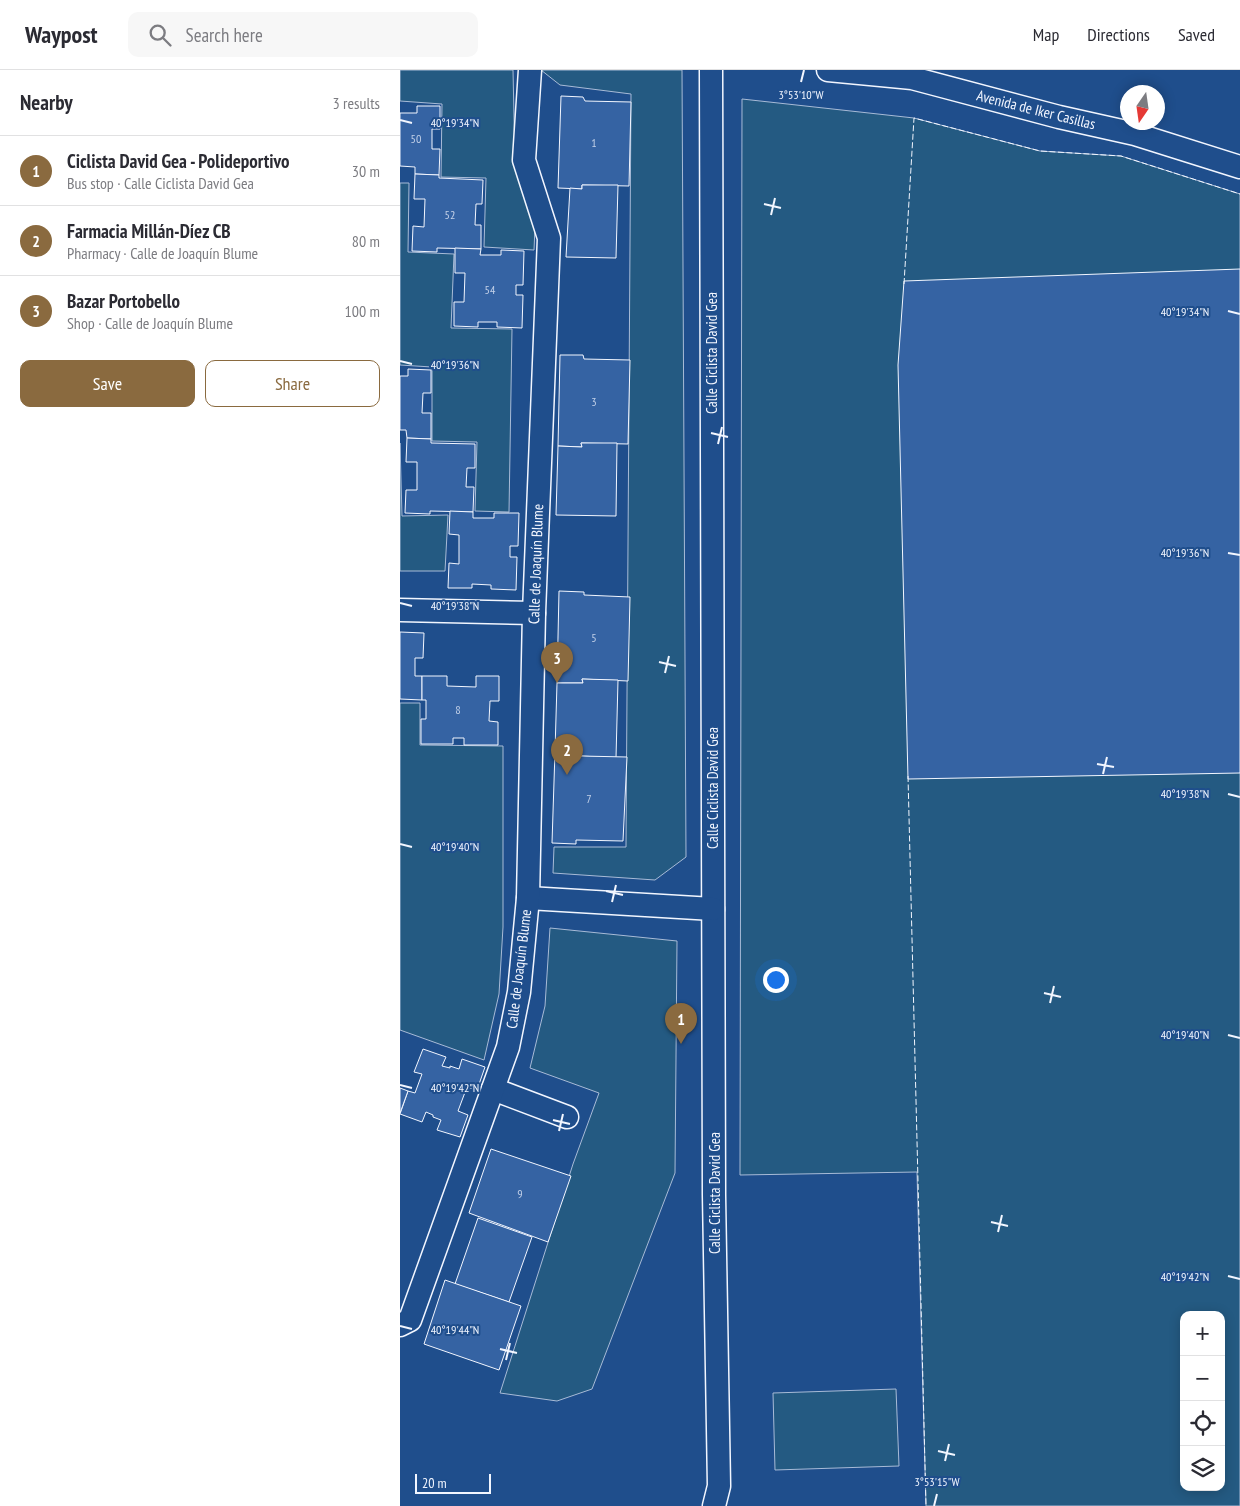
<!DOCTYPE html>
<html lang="en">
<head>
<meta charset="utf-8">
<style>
	body { margin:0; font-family:"PT Sans Narrow",sans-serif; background:#f7f7f7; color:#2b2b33 }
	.controls { position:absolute; right:15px; bottom:15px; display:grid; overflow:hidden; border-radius:10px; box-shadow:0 2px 12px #0003 }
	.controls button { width:45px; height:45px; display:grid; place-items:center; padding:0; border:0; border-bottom:1px solid #e1e1e2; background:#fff; color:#2b2b33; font:25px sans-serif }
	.compass { position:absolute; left:720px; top:15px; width:45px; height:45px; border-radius:50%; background:#fff; box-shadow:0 2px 12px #0003; rotate:193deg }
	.scale { position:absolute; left:15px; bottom:12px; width:76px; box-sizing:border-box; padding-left:5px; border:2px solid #f2f6ff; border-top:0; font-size:14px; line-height:18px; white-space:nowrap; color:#f2f6ff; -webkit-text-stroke:4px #1f4e8c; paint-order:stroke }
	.you { position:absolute; left:375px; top:909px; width:18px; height:18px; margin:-12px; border:4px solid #fff; border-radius:50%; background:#1a73e8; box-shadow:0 0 0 8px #1a73e833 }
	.badge { display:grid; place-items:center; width:32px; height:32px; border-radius:50%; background:#8a6a3f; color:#fff; font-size:16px; font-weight:700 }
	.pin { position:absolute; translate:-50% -41px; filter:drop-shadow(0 1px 2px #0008) }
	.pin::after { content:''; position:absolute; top:26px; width:18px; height:15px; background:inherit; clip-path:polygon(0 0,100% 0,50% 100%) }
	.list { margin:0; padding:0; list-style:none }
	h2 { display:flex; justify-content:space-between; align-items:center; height:65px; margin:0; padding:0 20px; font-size:21px }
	h2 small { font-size:16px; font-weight:400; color:#7c7c81 }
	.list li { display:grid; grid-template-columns:32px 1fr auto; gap:15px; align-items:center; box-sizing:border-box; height:70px; padding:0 20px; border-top:1px solid #e1e1e2 }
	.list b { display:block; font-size:19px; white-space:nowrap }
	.list p { margin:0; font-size:16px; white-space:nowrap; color:#7c7c81 }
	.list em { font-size:16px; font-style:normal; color:#7c7c81 }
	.actions { display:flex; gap:10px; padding:15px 20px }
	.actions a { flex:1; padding:11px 0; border:1px solid #8a6a3f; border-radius:10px; text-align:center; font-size:18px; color:#8a6a3f }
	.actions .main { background:#8a6a3f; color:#fff }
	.icon { flex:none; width:28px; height:28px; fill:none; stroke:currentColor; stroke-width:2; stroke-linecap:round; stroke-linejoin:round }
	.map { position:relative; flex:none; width:840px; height:1436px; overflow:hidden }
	header { display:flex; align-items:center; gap:30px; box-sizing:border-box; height:70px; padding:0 25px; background:#fff; border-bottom:1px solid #e1e1e2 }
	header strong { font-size:24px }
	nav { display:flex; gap:28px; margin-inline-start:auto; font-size:18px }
	.search { width:350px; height:45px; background:#f7f7f7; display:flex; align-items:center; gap:12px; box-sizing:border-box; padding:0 18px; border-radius:10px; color:#7c7c81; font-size:19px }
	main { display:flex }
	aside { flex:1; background:#fff }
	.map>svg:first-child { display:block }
	.green { fill:#245a82; stroke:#a8bbd7; fill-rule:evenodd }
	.building { fill:#3563a3; stroke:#f2f6ff }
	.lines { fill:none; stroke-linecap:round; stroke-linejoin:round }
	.minor-casing { stroke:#f2f6ff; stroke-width:25 }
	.minor { stroke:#1f4e8c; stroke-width:22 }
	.fence { stroke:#f2f6ff; stroke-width:1; stroke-dasharray:6 2.5; stroke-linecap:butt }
	.ticks { fill:none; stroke:#f2f6ff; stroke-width:2 }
	.labels { text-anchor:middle; stroke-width:4; stroke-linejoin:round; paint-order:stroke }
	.number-label { font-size:12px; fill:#c3d1e8 }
	.street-label { font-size:15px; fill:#f2f6ff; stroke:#1f4e8c }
	.ticks-label { font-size:12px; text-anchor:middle; fill:#f2f6ff; stroke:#1f4e8c; stroke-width:4; stroke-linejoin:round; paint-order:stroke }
</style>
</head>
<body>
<header>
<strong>Waypost</strong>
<div class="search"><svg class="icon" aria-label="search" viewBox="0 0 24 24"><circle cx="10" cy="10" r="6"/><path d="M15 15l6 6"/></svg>Search here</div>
<nav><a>Map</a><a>Directions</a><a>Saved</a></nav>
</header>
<main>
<aside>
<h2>Nearby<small>3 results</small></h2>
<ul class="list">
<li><span class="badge">1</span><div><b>Ciclista David Gea - Polideportivo</b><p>Bus stop · Calle Ciclista David Gea</p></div><em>30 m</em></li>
<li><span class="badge">2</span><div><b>Farmacia Millán-Díez CB</b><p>Pharmacy · Calle de Joaquín Blume</p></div><em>80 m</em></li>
<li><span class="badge">3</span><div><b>Bazar Portobello</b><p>Shop · Calle de Joaquín Blume</p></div><em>100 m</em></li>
</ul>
<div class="actions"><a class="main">Save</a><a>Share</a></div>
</aside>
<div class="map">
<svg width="840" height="1436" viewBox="0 0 840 1436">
	<rect width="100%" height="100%" fill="#1f4e8c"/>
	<g class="green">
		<path d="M 0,0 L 113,0 L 115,93 L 124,127 L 135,157 L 134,180 L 84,177 L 86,108 L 41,107 L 42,34 L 0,31 Z"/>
		<path d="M 141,0 L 282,0 L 286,787 L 255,810 L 153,803 L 154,777 L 226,777 L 231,24 L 160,15 Z"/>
		<path d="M 342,29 L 514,48 L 640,81 L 721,86 L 840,124 L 840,1436 L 526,1436 L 517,1102 L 340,1105 ZM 784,1245 L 821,1245 L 821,1417 L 784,1417 Z"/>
		<path d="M 0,113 L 9,113 L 8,182 L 54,184 L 51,258 L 112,259 L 109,442 L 75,441 L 77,372 L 32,371 L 32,297 L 0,295 Z"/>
		<path d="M 0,373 L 2,446 L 48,445 L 45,501 L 0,501 Z"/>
		<path d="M 0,633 L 20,633 L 20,675 L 103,676 L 103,857 L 99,924 L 84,990 L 0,960 Z"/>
		<path d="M 150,858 L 277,871 L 275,1103 L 192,1319 L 157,1331 L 100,1323 L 173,1094 L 199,1023 L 130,998 L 145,936 Z"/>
		<path d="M 496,1319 L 499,1396 L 375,1400 L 373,1323 Z"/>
	</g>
	<g class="building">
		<path d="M 161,26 L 183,27 L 185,31 L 231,32 L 229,116 L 182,115 L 182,119 L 158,118 Z"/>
		<path d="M 17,36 L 40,36 L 40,59 L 32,59 L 32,79 L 40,79 L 39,105 L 15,104 L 15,97 L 0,96 L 0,43 L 17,43 Z"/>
		<path d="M 15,104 L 39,105 L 39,108 L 83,110 L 82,134 L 76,134 L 75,155 L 81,155 L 81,179 L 37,178 L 37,182 L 12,181 L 13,156 L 24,157 L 25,129 L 14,129 Z"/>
		<path d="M 182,115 L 218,115 L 216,188 L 166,187 L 170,118 L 182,119 Z"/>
		<path d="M 55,178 L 81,179 L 80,185 L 101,185 L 101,180 L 124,181 L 123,215 L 116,215 L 116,225 L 123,225 L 122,258 L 97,257 L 97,252 L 78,252 L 78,257 L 54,256 L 54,232 L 64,232 L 65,203 L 55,203 Z"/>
		<path d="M 840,199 L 840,703 L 508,709 L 498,295 L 504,211 Z"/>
		<path d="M 160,285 L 183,285 L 184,289 L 230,290 L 228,374 L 181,373 L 182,377 L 158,376 Z"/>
		<path d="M 8,299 L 31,300 L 31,323 L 23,323 L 22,343 L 31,343 L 31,369 L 7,368 L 6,360 L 0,360 L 0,306 L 8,306 Z"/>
		<path d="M 7,368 L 31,369 L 31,373 L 75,374 L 75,398 L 67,398 L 66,417 L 74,417 L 73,442 L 30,441 L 30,444 L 5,443 L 6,420 L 17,420 L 17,392 L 6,392 Z"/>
		<path d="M 181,373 L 217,373 L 216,446 L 156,445 L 158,376 L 182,377 Z"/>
		<path d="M 50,441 L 73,442 L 73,448 L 94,448 L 94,443 L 119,443 L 118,476 L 110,476 L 110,487 L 117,487 L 116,520 L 91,519 L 91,515 L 72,514 L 72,518 L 48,518 L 49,493 L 59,494 L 59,465 L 49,464 Z"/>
		<path d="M 159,521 L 184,522 L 184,525 L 230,527 L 228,611 L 182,609 L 183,613 L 157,613 Z"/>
		<path d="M 0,562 L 24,563 L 23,588 L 15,588 L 15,606 L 22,606 L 22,630 L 0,629 Z"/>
		<path d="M 22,606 L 47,606 L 47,616 L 76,617 L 76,606 L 99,606 L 99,631 L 90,631 L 89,651 L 98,652 L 98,675 L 64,675 L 64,668 L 53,668 L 53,674 L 21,674 L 21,649 L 26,649 L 26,630 L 22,630 Z"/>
		<path d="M 182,609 L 218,610 L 216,688 L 181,686 L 180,681 L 155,681 L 157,613 L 183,613 Z"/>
		<path d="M 155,681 L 180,681 L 181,686 L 227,687 L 223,771 L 176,770 L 176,774 L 152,773 Z"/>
		<path d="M 23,979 L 46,987 L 42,996 L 50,998 L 50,996 L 59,999 L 62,989 L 85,997 L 77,1020 L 67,1017 L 58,1041 L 68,1045 L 60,1067 L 37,1060 L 41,1050 L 33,1047 L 33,1045 L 26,1042 L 22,1052 L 0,1044 L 8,1021 L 15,1023 L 22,1004 L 14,1002 Z"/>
		<path d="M 0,1018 L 8,1021 L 0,1043 Z"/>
		<path d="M 91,1079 L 171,1106 L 148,1172 L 69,1143 Z"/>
		<path d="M 78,1148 L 132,1167 L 109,1232 L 55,1214 Z"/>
		<path d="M 45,1210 L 121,1236 L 99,1300 L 24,1274 Z"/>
	</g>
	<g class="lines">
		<defs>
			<g id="minor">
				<path d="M 311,0 L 314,1125 L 319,1416 L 314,1436"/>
				<path d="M 428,0 L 512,8 L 659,47 L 735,64 L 840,97"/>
				<path d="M 0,540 L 134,543"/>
				<path d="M 128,828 L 313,839"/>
				<path d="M 93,1019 L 167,1047"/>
				<path d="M 0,1255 L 10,1250 L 108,977 L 119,922 L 128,828 L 134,543 L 149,168 L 124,90 L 130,0"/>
			</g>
		</defs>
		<use href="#minor" class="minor-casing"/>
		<use href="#minor" class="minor"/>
		<g class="fence">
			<path d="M 504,214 L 514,48 L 640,81 L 721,86 L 840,124"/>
			<path d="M 508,706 L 526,1436"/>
		</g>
	</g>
	<path class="ticks" d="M 401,12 L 404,0M 0,50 L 12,53M 364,134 L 381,138M 371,145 L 375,128M 828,241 L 840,244M 0,291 L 12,294M 311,363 L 328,367M 318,374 L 322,357M 828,483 L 840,485M 0,533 L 12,536M 259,592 L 276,596M 265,603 L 269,586M 697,694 L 714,697M 703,704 L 707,687M 828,724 L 840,727M 0,774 L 12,777M 206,821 L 223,825M 212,832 L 216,815M 644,923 L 661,927M 650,933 L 654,916M 828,965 L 840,968M 0,1015 L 12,1018M 153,1050 L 170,1054M 159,1061 L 163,1044M 591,1152 L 608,1156M 598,1162 L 602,1145M 828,1206 L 840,1209M 0,1256 L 12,1259M 100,1279 L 117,1283M 106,1290 L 110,1273M 538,1381 L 555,1385M 545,1391 L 549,1374M 534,1436 L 537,1424"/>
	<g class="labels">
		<g class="number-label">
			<text x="16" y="73">50</text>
			<text x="194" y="77">1</text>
			<text x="50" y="149">52</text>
			<text x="90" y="224">54</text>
			<text x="194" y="336">3</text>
			<text x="194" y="572">5</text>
			<text x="58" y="644">8</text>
			<text x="189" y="733">7</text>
			<text x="120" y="1128">9</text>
		</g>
		<g class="street-label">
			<text transform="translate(636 40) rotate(14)" y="5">Avenida de Iker Casillas</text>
			<text transform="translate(312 283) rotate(-90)" y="5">Calle Ciclista David Gea</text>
			<text transform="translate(136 494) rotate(-88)" y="5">Calle de Joaquín Blume</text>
			<text transform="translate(313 718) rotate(-90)" y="5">Calle Ciclista David Gea</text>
			<text transform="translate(119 899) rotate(-83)" y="5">Calle de Joaquín Blume</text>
			<text transform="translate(315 1123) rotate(-90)" y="5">Calle Ciclista David Gea</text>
		</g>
	</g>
	<g class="ticks-label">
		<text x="401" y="29">3°53'10"W</text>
		<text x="55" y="57">40°19'34"N</text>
		<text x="785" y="246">40°19'34"N</text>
		<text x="55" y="299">40°19'36"N</text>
		<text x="785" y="487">40°19'36"N</text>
		<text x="55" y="540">40°19'38"N</text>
		<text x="785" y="728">40°19'38"N</text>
		<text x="55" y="781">40°19'40"N</text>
		<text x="785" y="969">40°19'40"N</text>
		<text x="55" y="1022">40°19'42"N</text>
		<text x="785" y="1211">40°19'42"N</text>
		<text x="55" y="1264">40°19'44"N</text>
		<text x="537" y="1416">3°53'15"W</text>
	</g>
</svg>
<div class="controls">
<button>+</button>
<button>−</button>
<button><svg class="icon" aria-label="locate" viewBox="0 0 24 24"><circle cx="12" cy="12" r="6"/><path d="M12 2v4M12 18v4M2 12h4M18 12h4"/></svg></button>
<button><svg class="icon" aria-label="layers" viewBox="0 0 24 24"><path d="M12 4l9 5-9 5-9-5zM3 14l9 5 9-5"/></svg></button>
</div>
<svg class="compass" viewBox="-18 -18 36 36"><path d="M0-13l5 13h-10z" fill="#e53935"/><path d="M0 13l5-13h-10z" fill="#7c7c81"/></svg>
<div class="scale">20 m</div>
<div class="you"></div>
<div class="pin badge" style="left:281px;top:974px">1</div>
<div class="pin badge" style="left:167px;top:705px">2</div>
<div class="pin badge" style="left:157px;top:613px">3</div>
</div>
</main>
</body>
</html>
